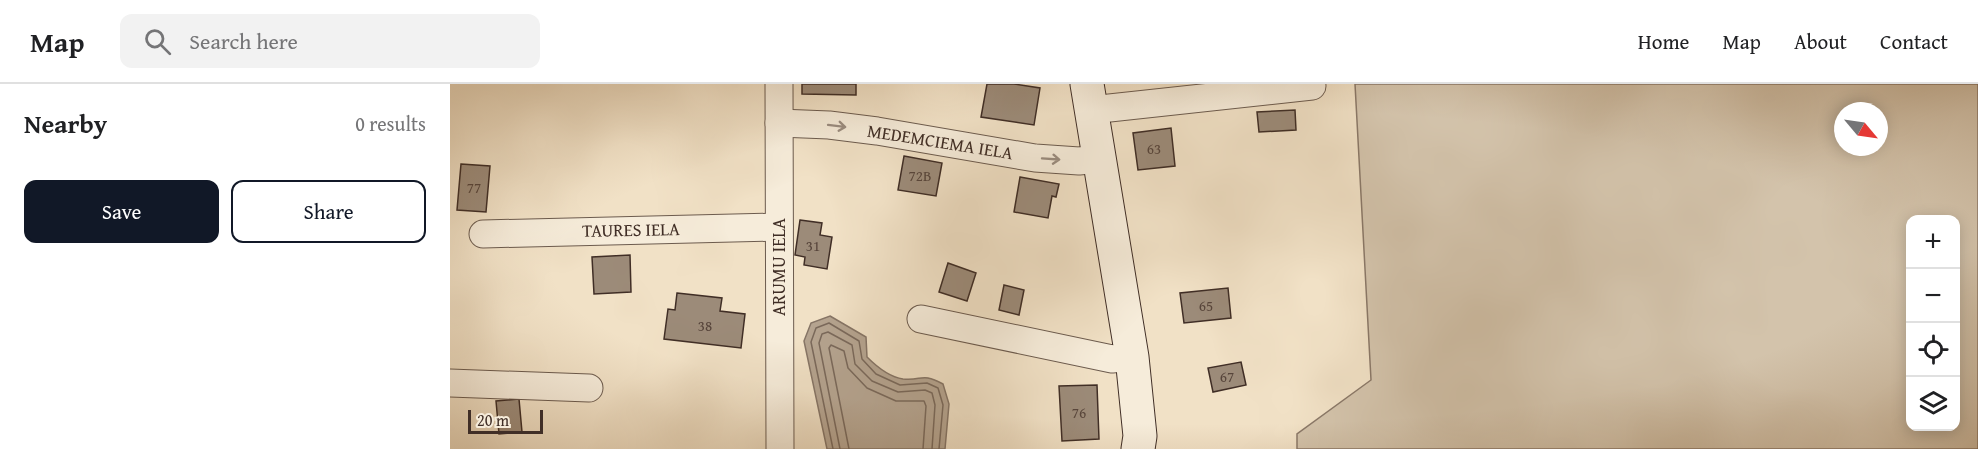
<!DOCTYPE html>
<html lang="en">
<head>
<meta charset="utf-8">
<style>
	body { margin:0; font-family:"Gentium Book Plus",serif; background:#f2f2f2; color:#202124 }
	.controls { position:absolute; right:18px; bottom:18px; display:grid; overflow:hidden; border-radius:12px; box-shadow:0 3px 15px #0003 }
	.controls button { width:54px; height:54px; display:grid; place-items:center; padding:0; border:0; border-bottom:2px solid #e0e0e0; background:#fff; color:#202124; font:30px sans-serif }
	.compass { position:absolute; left:1384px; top:18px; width:54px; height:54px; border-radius:50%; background:#fff; box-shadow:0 3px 15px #0003; rotate:119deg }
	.scale { position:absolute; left:18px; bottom:15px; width:75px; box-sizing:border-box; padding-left:6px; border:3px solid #402e26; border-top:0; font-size:16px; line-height:21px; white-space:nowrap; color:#402e26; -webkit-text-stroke:4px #f6ecda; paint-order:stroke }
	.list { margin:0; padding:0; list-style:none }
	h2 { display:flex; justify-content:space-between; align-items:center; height:78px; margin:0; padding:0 24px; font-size:26px }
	h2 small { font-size:20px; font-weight:400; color:#757577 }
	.actions { display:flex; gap:12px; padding:18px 24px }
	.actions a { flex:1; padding:14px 0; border:2px solid #111827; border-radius:12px; text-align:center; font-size:21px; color:#111827 }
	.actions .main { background:#111827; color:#fff }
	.icon { flex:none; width:33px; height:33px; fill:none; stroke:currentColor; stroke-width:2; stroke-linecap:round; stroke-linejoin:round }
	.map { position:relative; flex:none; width:1528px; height:365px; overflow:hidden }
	header { display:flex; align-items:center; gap:36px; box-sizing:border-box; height:84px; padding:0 30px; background:#fff; border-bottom:2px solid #e0e0e0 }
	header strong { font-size:28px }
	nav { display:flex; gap:33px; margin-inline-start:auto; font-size:21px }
	.search { width:420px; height:54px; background:#f2f2f2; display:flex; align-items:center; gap:15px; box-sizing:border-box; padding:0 21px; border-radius:12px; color:#757577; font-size:22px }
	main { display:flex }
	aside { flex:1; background:#fff }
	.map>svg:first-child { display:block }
	.green { fill:#d3c3ab; stroke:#8a7868; stroke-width:1.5; fill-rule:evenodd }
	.water { fill:#b5a490; stroke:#867566; stroke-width:1.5 }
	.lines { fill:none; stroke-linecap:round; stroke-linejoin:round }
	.shore { stroke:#7a695b; stroke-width:1.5 }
	.building { fill:#9c8b79; stroke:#402e26; stroke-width:1.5 }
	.street-casing { stroke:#6c5b4e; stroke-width:29 }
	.secondary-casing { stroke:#402e26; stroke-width:35 }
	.street { stroke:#f6ecda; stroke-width:27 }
	.secondary { stroke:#f6ecda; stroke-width:33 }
	.oneway { stroke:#9b8d80 }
	.labels { text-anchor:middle; stroke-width:4.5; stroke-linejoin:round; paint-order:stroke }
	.number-label { font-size:15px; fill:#57453b }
	.street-label { font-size:18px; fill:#402e26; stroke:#f6ecda }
</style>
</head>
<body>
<header>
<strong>Map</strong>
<div class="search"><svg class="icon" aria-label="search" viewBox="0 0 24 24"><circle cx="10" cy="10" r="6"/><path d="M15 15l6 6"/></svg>Search here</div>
<nav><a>Home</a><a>Map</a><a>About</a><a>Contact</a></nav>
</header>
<main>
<aside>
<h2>Nearby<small>0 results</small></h2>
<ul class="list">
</ul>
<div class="actions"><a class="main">Save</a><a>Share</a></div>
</aside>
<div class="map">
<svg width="1528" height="365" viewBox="0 0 1528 365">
	<rect width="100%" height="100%" fill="#f1e1c6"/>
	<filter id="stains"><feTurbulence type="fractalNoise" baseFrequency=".00333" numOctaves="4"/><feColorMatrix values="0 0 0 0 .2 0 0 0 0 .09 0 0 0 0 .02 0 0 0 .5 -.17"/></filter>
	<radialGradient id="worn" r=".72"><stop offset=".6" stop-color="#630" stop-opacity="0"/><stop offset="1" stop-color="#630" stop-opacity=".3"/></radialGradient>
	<path class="green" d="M 905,0 L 1528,0 L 1528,365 L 847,365 L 847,350 L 921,296 ZM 1393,27 L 1429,27 L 1429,63 L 1393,63 ZM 1460,135 L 1506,135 L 1506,342 L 1460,342 Z"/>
	<path class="water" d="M 380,232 L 416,253 L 417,273 C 426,282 439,293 453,295 C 473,297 471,288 493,300 L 499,320 L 495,365 L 377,365 L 354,257 L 361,239 Z"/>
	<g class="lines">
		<g class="shore">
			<path d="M 383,365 L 361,258 L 366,244 L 379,239 L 409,257 L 412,275 L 426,290 L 450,301 L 477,299 L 488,304 L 493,321 L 489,365"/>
			<path d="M 390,365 L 369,259 L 372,250 L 378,248 L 402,261 L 405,280 L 422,297 L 448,308 L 475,306 L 482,309 L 485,321 L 482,365"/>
			<path d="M 399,365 L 379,264 L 381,261 L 394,267 L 398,284 L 417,304 L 446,317 L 474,317 L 476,322 L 473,365"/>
		</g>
	</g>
	<g class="building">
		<path d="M 352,0 L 406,0 L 406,11 L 352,10 Z"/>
		<path d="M 537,0 L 564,0 L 590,4 L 584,41 L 531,33 Z"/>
		<path d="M 845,26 L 846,46 L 809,48 L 807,28 Z"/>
		<path d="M 721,44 L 725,82 L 688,86 L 683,49 Z"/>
		<path d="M 454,72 L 492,79 L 486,112 L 448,106 Z"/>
		<path d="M 11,80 L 40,82 L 36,128 L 7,126 Z"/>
		<path d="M 570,93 L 609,100 L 606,113 L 602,112 L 598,134 L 564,128 Z"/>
		<path d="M 350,136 L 372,139 L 370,151 L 382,153 L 377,185 L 354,181 L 355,173 L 345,171 Z"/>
		<path d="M 180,171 L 181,208 L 144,210 L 142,173 Z"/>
		<path d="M 498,179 L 526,189 L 517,217 L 489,208 Z"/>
		<path d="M 554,201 L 574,206 L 569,231 L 549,226 Z"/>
		<path d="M 778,204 L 781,234 L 734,239 L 730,209 Z"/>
		<path d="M 227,209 L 272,214 L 270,227 L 295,230 L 291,264 L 214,255 L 218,225 L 225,226 Z"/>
		<path d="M 791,278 L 796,301 L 763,308 L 758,284 Z"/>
		<path d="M 647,301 L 649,355 L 612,357 L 609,302 Z"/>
		<path d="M 69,315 L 72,348 L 49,350 L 46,317 Z"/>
	</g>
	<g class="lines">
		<defs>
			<g id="street">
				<path d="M 329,0 L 330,365"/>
				<path d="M 641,26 L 862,2"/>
				<path d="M 329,39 L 379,41 L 427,47 L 585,74 L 629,77 L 650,75"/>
				<path d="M 33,150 L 329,143"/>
				<path d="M 471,235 L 662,275 L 682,273"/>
				<path d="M 0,299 L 139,304"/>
			</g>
			<path id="secondary" d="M 637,0 L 682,273 L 690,352 L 688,365"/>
		</defs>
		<use href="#street" class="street-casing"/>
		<use href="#secondary" class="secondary-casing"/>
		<use href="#street" class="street"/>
		<use href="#secondary" class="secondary"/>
	</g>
	<defs><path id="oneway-shaft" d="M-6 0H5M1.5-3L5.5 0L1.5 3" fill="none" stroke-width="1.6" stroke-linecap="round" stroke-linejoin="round" transform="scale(1.5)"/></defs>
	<g class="oneway">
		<use href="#oneway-shaft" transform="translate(387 42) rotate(7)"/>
		<use href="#oneway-shaft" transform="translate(601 75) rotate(4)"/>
	</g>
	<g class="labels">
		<g class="number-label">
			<text x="704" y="70">63</text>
			<text x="470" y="97">72B</text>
			<text x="24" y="109">77</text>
			<text x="363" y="167">31</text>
			<text x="756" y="227">65</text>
			<text x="255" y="247">38</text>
			<text x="777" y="298">67</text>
			<text x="629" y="334">76</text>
		</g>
		<g class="street-label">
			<text transform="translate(490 58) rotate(9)" y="6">MEDEMCIEMA IELA</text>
			<text transform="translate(181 146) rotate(-1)" y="6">TAURES IELA</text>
			<text transform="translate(329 183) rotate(-90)" y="6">ARUMU IELA</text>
		</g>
	</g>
	<rect width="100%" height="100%" filter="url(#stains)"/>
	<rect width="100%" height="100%" fill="url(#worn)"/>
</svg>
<div class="controls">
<button>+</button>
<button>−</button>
<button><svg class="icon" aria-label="locate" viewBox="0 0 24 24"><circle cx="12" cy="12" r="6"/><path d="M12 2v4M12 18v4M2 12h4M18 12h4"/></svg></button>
<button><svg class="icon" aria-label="layers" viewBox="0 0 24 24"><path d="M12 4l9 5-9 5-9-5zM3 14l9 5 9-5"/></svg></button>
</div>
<svg class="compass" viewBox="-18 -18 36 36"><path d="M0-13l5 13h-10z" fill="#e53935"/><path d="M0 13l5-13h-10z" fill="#757577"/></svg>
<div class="scale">20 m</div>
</div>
</main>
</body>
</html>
